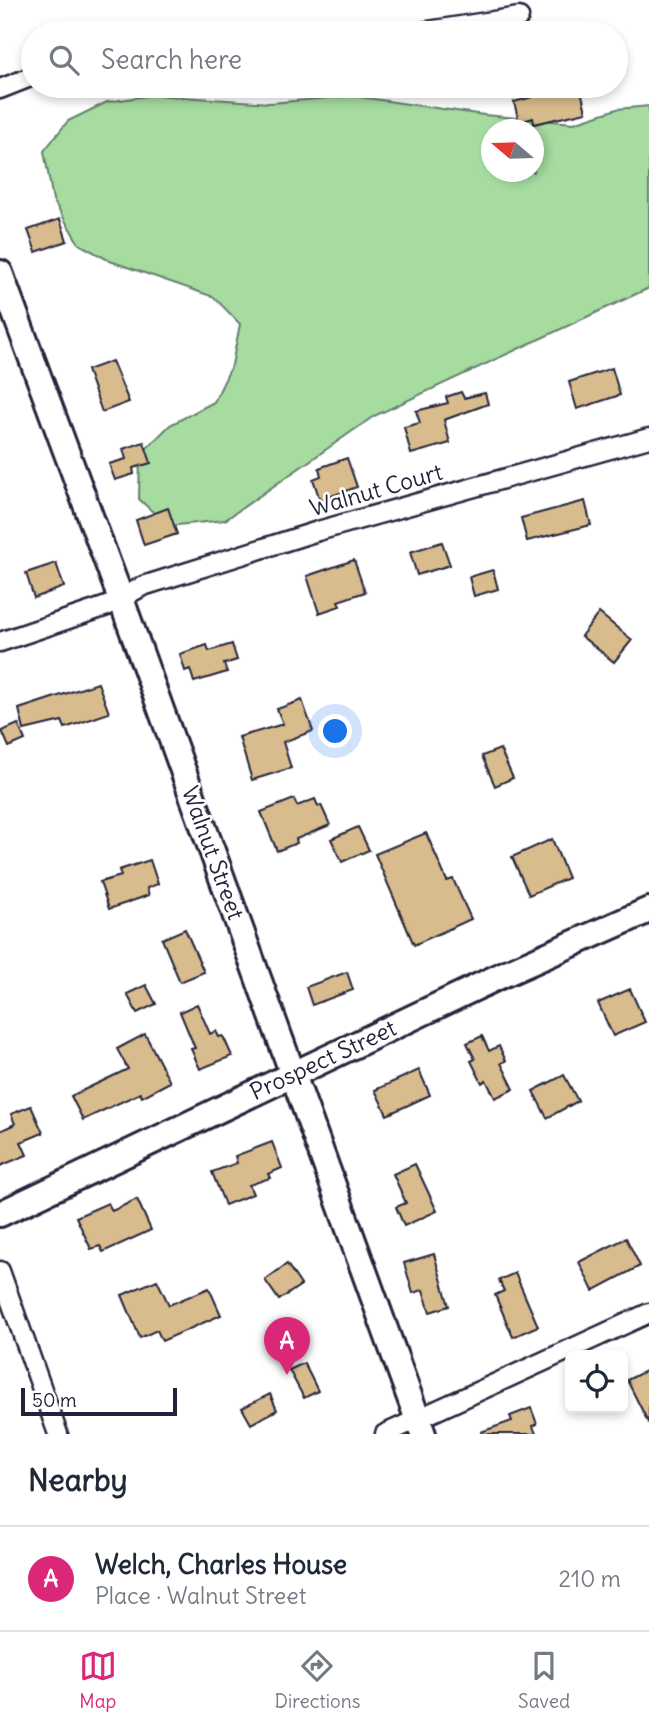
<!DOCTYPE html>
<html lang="en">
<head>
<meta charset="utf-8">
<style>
	body { margin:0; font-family:Delius,sans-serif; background:#f2f2f3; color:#1f2937 }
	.controls { position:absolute; right:21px; bottom:21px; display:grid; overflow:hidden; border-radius:10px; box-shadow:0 4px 10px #0003 }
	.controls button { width:63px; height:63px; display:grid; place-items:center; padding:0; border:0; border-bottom:2px solid #e0e1e3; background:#fff; color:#1f2937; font:35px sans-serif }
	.compass { position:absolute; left:481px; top:119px; width:63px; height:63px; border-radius:50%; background:#fff; box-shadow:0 4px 10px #0003; rotate:289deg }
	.scale { position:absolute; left:21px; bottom:18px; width:156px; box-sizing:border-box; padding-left:7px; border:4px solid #22223b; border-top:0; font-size:19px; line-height:24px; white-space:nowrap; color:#22223b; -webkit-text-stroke:5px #fff; paint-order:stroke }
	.you { position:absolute; left:336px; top:732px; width:24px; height:24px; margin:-18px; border:5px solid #fff; border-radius:50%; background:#1a73e8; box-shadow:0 0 0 10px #1a73e833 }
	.badge { display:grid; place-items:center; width:46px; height:46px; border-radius:50%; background:#db2777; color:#fff; font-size:23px; font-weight:700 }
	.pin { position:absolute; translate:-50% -58px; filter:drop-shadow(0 2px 4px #0008) }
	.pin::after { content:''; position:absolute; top:37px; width:24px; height:21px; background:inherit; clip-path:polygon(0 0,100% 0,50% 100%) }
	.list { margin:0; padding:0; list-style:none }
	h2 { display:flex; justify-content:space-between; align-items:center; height:91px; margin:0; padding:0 28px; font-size:30px }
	h2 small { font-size:23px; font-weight:400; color:#747a83 }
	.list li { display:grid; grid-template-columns:46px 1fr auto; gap:21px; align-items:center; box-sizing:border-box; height:105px; padding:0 28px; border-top:2px solid #e0e1e3 }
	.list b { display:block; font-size:26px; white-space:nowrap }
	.list p { margin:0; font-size:23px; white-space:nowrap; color:#747a83 }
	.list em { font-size:23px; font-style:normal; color:#747a83 }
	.icon { flex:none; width:38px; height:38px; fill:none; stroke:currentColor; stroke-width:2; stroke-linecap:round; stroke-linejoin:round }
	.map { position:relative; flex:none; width:649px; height:1434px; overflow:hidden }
	.search { position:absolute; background:#fff; box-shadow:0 4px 10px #0003; left:21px; right:21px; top:21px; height:77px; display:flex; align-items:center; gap:18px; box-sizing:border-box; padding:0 24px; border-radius:38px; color:#747a83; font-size:26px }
	.sheet { height:196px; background:#fff }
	nav { display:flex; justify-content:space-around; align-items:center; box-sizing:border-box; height:98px; border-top:2px solid #e0e1e3; background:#fff; font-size:19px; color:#747a83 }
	nav a { display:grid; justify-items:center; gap:4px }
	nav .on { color:#db2777 }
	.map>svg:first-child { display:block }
	.green { fill:#a6dca0; stroke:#647f6e; stroke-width:2; fill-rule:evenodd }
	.building { fill:#d9bc8d; stroke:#22223b; stroke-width:2 }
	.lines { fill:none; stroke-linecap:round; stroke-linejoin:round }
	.street-casing { stroke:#22223b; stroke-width:23 }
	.secondary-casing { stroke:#22223b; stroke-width:30 }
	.street { stroke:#fff; stroke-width:18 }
	.secondary { stroke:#fff; stroke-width:24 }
	.labels { text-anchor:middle; stroke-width:5; stroke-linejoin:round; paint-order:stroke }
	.street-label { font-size:23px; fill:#22223b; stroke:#fff }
</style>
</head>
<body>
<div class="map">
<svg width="649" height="1434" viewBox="0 0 649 1434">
	<rect width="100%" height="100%" fill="#fff"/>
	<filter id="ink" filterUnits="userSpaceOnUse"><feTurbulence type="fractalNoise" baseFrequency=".0143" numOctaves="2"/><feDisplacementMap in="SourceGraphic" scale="14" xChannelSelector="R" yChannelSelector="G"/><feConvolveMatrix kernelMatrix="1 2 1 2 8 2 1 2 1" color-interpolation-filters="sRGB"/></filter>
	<g filter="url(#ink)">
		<path class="green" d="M 153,95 L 270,103 L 353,96 L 484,115 L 574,123 L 617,109 L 649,106 L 649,288 L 374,416 L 225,520 L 168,526 L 139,499 L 140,455 L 170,425 L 214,402 L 232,365 L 240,324 L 214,297 L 110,261 L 79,244 L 53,200 L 44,151 L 68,121 L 107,102 ZM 491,130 L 534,130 L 534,172 L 491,172 Z"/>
		<g class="building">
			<path d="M 530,86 L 580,86 L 586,112 L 534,124 L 533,118 L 519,122 L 514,102 L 532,97 Z"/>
			<path d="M 60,219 L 67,241 L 36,252 L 28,230 Z"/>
			<path d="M 112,361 L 129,402 L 102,412 L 87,370 Z"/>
			<path d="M 612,368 L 620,395 L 577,409 L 569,382 Z"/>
			<path d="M 461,392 L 464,398 L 485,393 L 488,404 L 444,420 L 450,443 L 411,454 L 404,427 L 420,423 L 416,411 L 448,403 L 446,397 Z"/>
			<path d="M 144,442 L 151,463 L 133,468 L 134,474 L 115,480 L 109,464 L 126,459 L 123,449 Z"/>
			<path d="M 347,458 L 357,487 L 320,500 L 313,479 L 321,476 L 319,468 Z"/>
			<path d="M 585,501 L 591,525 L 527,541 L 521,518 Z"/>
			<path d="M 168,508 L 177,534 L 144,545 L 136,520 Z"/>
			<path d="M 442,542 L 450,565 L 417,575 L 410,552 Z"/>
			<path d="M 354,560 L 365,592 L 338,601 L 340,606 L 319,613 L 307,576 Z"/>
			<path d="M 56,563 L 64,587 L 34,598 L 26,573 Z"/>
			<path d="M 493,570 L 498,589 L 474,596 L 469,577 Z"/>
			<path d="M 599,613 L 632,640 L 614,662 L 581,636 Z"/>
			<path d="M 232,644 L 237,660 L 224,664 L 227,672 L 194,682 L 190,669 L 185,671 L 180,654 L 207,645 L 209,651 Z"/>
			<path d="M 98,683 L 109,713 L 65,728 L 62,721 L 24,730 L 19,709 Z"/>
			<path d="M 302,700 L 313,731 L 283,742 L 291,768 L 252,780 L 239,737 L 283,724 L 277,709 Z"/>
			<path d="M 18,724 L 25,740 L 9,747 L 2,731 Z"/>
			<path d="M 500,749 L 513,778 L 495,786 L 482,756 Z"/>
			<path d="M 294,799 L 297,806 L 315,799 L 318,806 L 321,805 L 330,825 L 296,839 L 297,843 L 277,851 L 261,812 Z"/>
			<path d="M 358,827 L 369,850 L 342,862 L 331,839 Z"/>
			<path d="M 426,833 L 447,881 L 453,879 L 471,919 L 414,945 L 375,854 Z"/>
			<path d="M 552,839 L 568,878 L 529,895 L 512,857 Z"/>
			<path d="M 150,860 L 158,884 L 147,888 L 149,895 L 109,909 L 100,882 L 121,876 L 119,870 Z"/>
			<path d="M 185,929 L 204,972 L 180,982 L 162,939 Z"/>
			<path d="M 347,972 L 353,990 L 312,1005 L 306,987 Z"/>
			<path d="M 146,985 L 156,1004 L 137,1013 L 127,994 Z"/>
			<path d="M 630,989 L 645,1022 L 613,1036 L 598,1003 Z"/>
			<path d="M 197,1004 L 210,1034 L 216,1031 L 219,1037 L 223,1036 L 232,1056 L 200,1069 L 191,1049 L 195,1048 L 180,1012 Z"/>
			<path d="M 145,1034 L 170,1082 L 142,1097 L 140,1093 L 83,1120 L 71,1096 L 128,1069 L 117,1049 Z"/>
			<path d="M 482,1036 L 489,1051 L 499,1046 L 506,1061 L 501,1063 L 514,1089 L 495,1098 L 486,1080 L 482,1083 L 471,1061 L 475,1059 L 467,1043 Z"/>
			<path d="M 419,1070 L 430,1095 L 387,1115 L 375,1090 Z"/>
			<path d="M 564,1075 L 578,1101 L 547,1118 L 533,1091 Z"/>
			<path d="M 31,1106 L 43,1133 L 21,1142 L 27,1155 L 0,1166 L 0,1131 L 15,1124 L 11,1114 Z"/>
			<path d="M 272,1142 L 282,1168 L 268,1174 L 270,1178 L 249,1185 L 253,1194 L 225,1205 L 212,1172 L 237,1163 L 235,1156 Z"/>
			<path d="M 415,1164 L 437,1211 L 404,1226 L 396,1207 L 406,1203 L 393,1174 Z"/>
			<path d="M 137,1199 L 151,1230 L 103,1252 L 100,1246 L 91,1249 L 76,1217 L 108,1203 L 112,1211 Z"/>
			<path d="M 626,1238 L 640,1266 L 593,1291 L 579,1262 Z"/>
			<path d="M 434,1254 L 449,1306 L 430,1312 L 423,1290 L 413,1293 L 404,1263 Z"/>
			<path d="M 287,1264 L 301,1285 L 279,1300 L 265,1280 Z"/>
			<path d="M 515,1273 L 538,1326 L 513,1337 L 495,1295 L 504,1291 L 499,1280 Z"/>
			<path d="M 157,1280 L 169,1305 L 209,1288 L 221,1315 L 162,1341 L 157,1330 L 140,1338 L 122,1295 Z"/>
			<path d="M 304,1363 L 318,1391 L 304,1398 L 289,1370 Z"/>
			<path d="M 649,1369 L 649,1424 L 627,1380 Z"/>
			<path d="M 270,1394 L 277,1410 L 251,1424 L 242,1408 Z"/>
			<path d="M 531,1408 L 537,1424 L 533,1426 L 536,1434 L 481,1434 L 481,1432 L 512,1421 L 510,1416 Z"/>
		</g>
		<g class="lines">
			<defs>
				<g id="street">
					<path d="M 415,33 L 519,17"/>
					<path d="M 0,89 L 33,76"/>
					<path d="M 0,642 L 107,606 L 143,586 L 318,531 L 649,438"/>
					<path d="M 0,1271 L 58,1434"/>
					<path d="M 385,1434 L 649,1313"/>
				</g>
				<g id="secondary">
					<path d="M 0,273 L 121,599 L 423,1434"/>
					<path d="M 0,1214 L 502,975 L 649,910"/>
				</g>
			</defs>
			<use href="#street" class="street-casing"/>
			<use href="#secondary" class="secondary-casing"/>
			<use href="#street" class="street"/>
			<use href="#secondary" class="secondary"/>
		</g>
	</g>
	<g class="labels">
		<g class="street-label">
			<text transform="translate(376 490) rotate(-16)" y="8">Walnut Court</text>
			<text transform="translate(213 853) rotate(70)" y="8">Walnut Street</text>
			<text transform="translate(323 1060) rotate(-25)" y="8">Prospect Street</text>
		</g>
	</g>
</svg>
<div class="controls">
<button><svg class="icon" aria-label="locate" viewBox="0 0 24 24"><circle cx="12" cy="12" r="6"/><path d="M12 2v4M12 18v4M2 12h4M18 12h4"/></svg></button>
</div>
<svg class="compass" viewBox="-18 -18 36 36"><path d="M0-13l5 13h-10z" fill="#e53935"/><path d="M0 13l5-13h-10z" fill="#747a83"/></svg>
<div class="scale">50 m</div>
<div class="you"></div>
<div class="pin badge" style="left:287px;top:1375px">A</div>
<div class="search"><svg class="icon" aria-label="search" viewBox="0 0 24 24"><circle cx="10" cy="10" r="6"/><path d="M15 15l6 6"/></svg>Search here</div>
</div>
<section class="sheet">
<h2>Nearby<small></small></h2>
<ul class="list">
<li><span class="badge">A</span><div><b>Welch, Charles House</b><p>Place · Walnut Street</p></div><em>210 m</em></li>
</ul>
</section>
<nav>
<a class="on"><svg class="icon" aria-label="map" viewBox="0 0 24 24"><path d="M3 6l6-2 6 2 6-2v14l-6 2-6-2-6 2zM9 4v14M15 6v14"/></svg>Map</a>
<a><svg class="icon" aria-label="directions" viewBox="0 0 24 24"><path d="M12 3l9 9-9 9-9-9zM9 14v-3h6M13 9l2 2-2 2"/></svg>Directions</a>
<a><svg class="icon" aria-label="saved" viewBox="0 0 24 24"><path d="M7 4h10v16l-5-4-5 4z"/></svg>Saved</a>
</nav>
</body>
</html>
